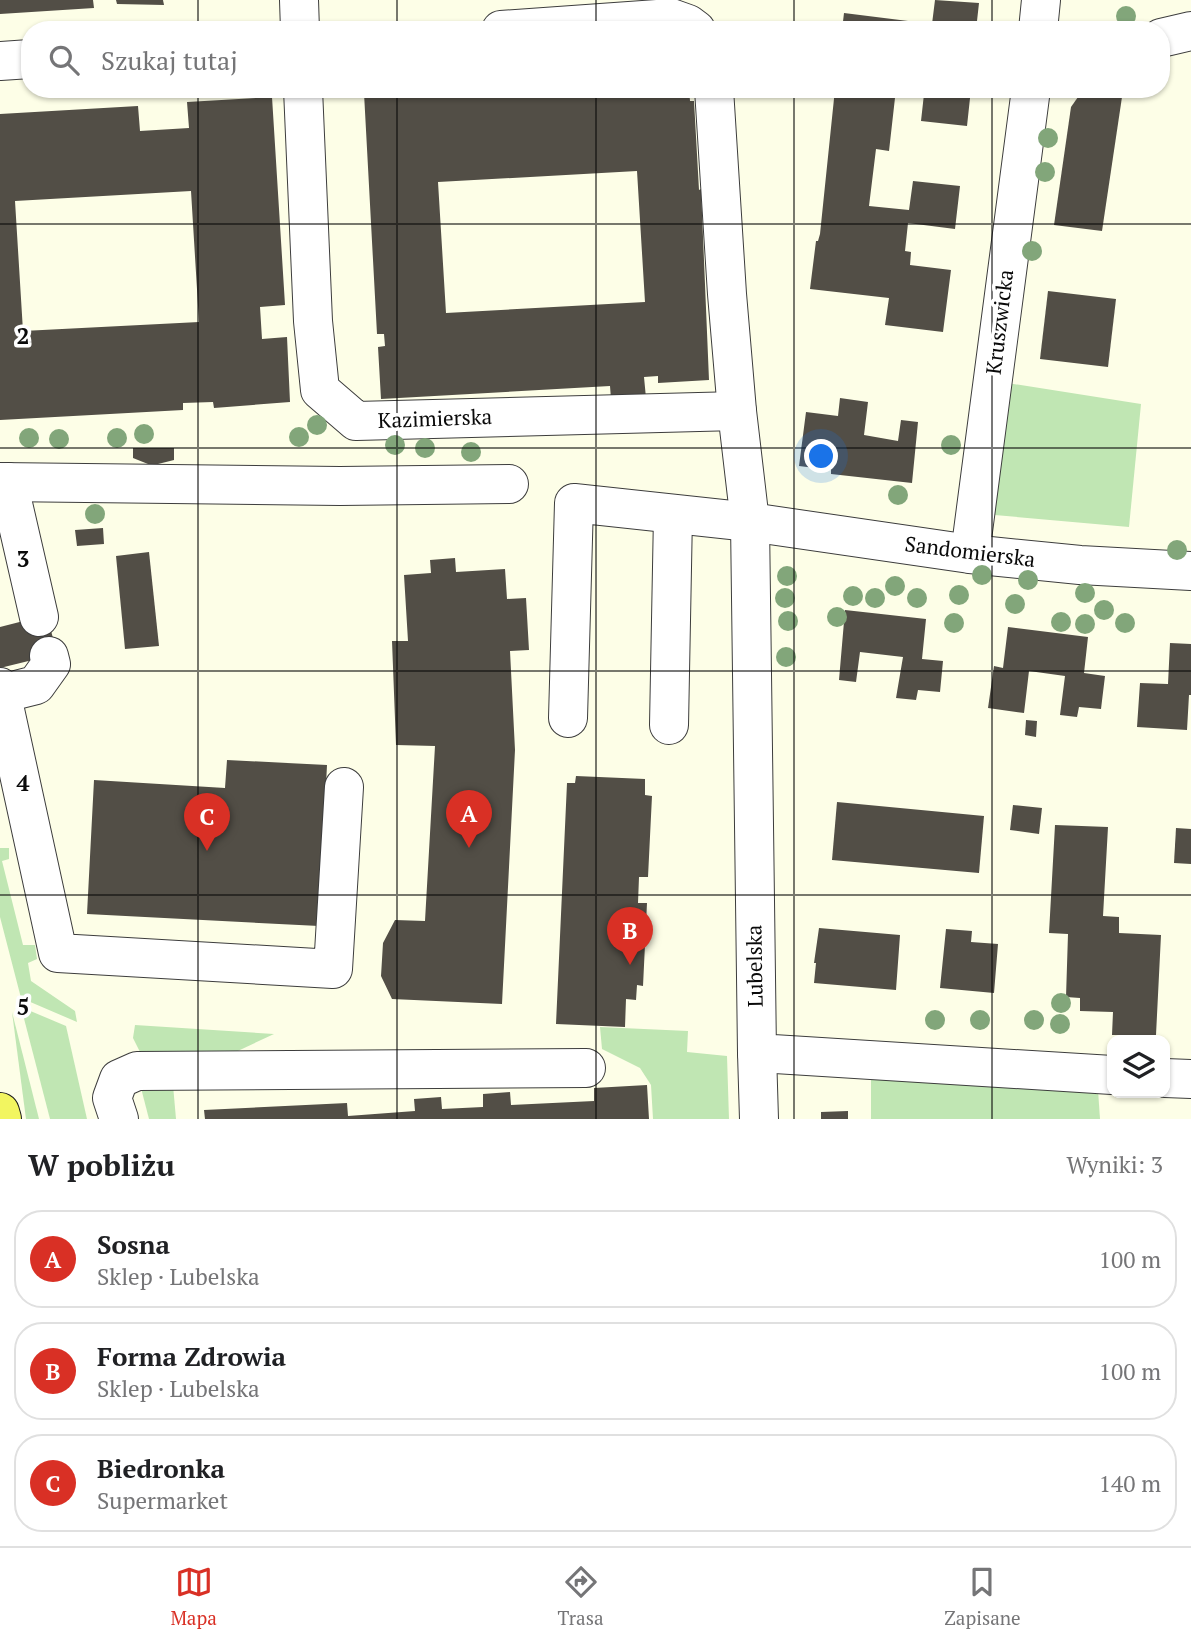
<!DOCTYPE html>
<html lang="pl">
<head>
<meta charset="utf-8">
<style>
	body { margin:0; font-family:"PT Serif",serif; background:#f2f2f2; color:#202124 }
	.controls { position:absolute; right:21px; bottom:21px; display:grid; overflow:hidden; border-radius:14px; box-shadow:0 2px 5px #0004 }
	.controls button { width:63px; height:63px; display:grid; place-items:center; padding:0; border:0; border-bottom:2px solid #e0e0e0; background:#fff; color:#202124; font:35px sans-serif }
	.you { position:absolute; left:822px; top:457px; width:24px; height:24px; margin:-18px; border:5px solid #fff; border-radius:50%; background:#1a73e8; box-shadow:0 0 0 10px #1a73e833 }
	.badge { display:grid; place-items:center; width:46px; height:46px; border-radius:50%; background:#d93025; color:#fff; font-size:23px; font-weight:700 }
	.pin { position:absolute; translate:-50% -58px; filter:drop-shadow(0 2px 4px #0008) }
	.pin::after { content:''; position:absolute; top:37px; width:24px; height:21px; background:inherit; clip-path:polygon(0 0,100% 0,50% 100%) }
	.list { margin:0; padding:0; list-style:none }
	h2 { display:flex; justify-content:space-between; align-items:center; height:91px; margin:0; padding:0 28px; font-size:30px }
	h2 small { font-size:23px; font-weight:400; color:#757577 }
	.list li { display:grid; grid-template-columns:46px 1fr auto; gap:21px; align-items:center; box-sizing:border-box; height:98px; margin:0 14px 14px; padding:0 14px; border:2px solid #e0e0e0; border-radius:28px }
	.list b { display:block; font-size:26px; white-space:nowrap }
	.list p { margin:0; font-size:23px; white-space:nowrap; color:#757577 }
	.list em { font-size:23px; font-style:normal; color:#757577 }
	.icon { flex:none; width:38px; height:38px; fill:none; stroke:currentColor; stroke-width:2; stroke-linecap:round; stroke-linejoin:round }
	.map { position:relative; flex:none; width:1191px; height:1119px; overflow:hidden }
	.search { position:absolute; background:#fff; box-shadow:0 2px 5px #0004; left:21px; right:21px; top:21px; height:77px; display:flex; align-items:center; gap:18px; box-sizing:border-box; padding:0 24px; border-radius:28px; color:#757577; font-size:26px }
	.sheet { height:427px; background:#fff }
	nav { display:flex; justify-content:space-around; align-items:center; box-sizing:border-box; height:98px; border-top:2px solid #e0e0e0; background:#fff; font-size:19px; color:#757577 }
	nav a { display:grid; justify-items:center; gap:4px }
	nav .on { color:#d93025 }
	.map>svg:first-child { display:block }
	.green { fill:#c0e6b3 }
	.building { fill:#524e46; fill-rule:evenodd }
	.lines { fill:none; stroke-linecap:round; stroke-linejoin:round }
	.minor-casing { stroke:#3d3d3d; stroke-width:40 }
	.major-casing { stroke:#1b1b1b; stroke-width:40 }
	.minor { stroke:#fff; stroke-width:38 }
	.major { stroke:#f2f560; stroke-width:38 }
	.tree { fill:#82a67a }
	.grid { fill:none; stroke:#0a0a0a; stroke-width:2; stroke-opacity:0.55 }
	.labels { text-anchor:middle; stroke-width:7; stroke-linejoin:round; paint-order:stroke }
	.street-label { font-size:21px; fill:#0a0a0a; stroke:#fff }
	.grid-label { font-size:23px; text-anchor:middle; font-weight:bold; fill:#0a0a0a; stroke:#fff; stroke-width:7; stroke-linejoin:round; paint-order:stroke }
</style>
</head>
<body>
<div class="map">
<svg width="1191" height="1119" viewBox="0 0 1191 1119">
	<rect width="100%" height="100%" fill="#fdfee7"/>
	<g class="green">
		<path d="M 1001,382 L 1141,404 L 1129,527 L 983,514 Z"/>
		<path d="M 0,848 L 9,848 L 9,859 L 2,861 L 23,945 L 35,945 L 37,959 L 28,963 L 31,981 L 75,1011 L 77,1022 L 21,998 L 0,917 Z"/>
		<path d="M 21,1007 L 66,1026 L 87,1119 L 50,1119 Z"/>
		<path d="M 12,1012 L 39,1119 L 26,1119 Z"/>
		<path d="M 135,1025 L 274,1034 L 227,1056 L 141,1054 L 133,1038 Z"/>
		<path d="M 600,1027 L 688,1031 L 687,1052 L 727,1056 L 729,1119 L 653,1119 L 651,1085 L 640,1068 L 602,1049 Z"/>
		<path d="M 871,1076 L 1098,1090 L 1100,1119 L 871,1119 Z"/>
		<path d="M 173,1085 L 176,1119 L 149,1119 L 141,1088 Z"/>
	</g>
	<g class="building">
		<path d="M 0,0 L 93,0 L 94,8 L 0,14 Z"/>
		<path d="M 116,0 L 163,0 L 164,5 L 117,4 Z"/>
		<path d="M 935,0 L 979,3 L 976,30 L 842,30 L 844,13 L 932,24 Z"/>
		<path d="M 442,89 L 689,89 L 690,101 L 694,101 L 699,190 L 701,189 L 709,380 L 658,383 L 658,376 L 644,377 L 646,398 L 611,399 L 610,386 L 381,399 L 378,347 L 385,346 L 384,334 L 377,334 L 364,93 ZM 637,171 L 645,302 L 446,313 L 438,182 Z"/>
		<path d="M 835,89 L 896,89 L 889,151 L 876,149 L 869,206 L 909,210 L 913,181 L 960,186 L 955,229 L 908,223 L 905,251 L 911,252 L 910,265 L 951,270 L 943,332 L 885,325 L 889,298 L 810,289 L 816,241 L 818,241 L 820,234 Z"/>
		<path d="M 900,89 L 971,89 L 967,126 L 921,121 L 924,94 Z"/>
		<path d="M 272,97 L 285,305 L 260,307 L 262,339 L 287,337 L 290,402 L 214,408 L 213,402 L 183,403 L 183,410 L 0,420 L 0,114 L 138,106 L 140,131 L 189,128 L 187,102 ZM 191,191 L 199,322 L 23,331 L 15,201 Z"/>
		<path d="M 1078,97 L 1122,97 L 1102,231 L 1054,225 L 1071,107 Z"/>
		<path d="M 1048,291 L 1116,299 L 1108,367 L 1040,359 Z"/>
		<path d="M 840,398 L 868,402 L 864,435 L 898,441 L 901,420 L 918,422 L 912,483 L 831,474 L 831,470 L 799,466 L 806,412 L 838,416 Z"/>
		<path d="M 133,448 L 174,448 L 174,460 L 158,464 L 148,464 L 133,458 Z"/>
		<path d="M 103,528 L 104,544 L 77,546 L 75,530 Z"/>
		<path d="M 149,552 L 159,646 L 125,649 L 116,556 Z"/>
		<path d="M 455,558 L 456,572 L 505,569 L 507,599 L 526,598 L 529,650 L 510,651 L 515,750 L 502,1004 L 392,999 L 381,976 L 383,943 L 395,920 L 425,921 L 435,746 L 396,745 L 392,641 L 408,641 L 404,575 L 431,573 L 430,560 Z"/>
		<path d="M 845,610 L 926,619 L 922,659 L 943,661 L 940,692 L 918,690 L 916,700 L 896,698 L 903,657 L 860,652 L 856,682 L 839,680 Z"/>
		<path d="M 47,615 L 57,654 L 0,668 L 0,627 Z"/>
		<path d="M 1008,627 L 1088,637 L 1084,673 L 1105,676 L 1101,709 L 1079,707 L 1077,717 L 1060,715 L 1065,676 L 1029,671 L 1024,713 L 988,708 L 994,666 L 1003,668 Z"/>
		<path d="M 1170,643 L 1191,644 L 1191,695 L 1189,695 L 1187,730 L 1137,727 L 1140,683 L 1168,684 Z"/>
		<path d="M 1026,720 L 1037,721 L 1036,737 L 1025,735 Z"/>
		<path d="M 227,760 L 327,765 L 319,926 L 87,914 L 94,780 L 225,788 Z"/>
		<path d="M 576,776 L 645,779 L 645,795 L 652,796 L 648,877 L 639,877 L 638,903 L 647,903 L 643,986 L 637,985 L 636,1000 L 626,999 L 625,1027 L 556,1024 L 567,783 L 575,783 Z"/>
		<path d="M 837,802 L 984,816 L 979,873 L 832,860 Z"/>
		<path d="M 1013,805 L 1042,808 L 1039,834 L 1010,830 Z"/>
		<path d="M 1055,825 L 1108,827 L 1103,916 L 1119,917 L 1119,933 L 1161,935 L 1156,1035 L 1112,1035 L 1113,1012 L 1080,1011 L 1080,998 L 1066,997 L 1068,934 L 1049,933 Z"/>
		<path d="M 1176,828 L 1191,829 L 1191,864 L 1174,863 Z"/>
		<path d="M 819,928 L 900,935 L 896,990 L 814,983 L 816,963 L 814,963 Z"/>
		<path d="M 946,929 L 972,931 L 971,942 L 998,944 L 994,993 L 940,988 Z"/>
		<path d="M 647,1085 L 649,1119 L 205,1119 L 204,1110 L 347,1103 L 348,1116 L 415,1111 L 414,1099 L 441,1097 L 442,1109 L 483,1107 L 483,1094 L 510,1092 L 511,1105 L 594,1101 L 594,1088 Z"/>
		<path d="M 848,1111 L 848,1119 L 821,1119 L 821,1112 Z"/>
	</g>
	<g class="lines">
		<defs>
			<g id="minor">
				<path d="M 299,0 L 300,30"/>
				<path d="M 501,30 L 671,18 L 688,24 L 696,30"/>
				<path d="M 1038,30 L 1041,0"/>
				<path d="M 1161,38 L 1191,31"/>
				<path d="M 0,61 L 30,59"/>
				<path d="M 303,89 L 313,321 L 320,390 L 356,421 L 737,411 L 750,522 L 757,1053 L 1112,1075"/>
				<path d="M 714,89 L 727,294 L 737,411"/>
				<path d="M 0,482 L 340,486 L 509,484"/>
				<path d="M 8,482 L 39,617"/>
				<path d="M 970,554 L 1031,89"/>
				<path d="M 0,687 L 58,953 L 333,969 L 344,787"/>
				<path d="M 0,694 L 36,685 L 51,664 L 49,656"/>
				<path d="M 568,718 L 574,503 L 750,522 L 970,554 L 1080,565 L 1191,571"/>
				<path d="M 669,725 L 673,515"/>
				<path d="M 757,1053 L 759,1119"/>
				<path d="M 1165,1078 L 1191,1079"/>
				<path d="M 119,1119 L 112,1098 L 119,1079 L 137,1071 L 586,1068"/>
			</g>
			<path id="major" d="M 0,1112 L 2,1119"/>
		</defs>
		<use href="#minor" class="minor-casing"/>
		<use href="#major" class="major-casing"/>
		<use href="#minor" class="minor"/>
		<use href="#major" class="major"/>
	</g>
	<g class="tree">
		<circle cx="1126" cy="16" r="10"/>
		<circle cx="1048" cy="138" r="10"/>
		<circle cx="1045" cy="172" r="10"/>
		<circle cx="1032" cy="251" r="10"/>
		<circle cx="317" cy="425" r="10"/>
		<circle cx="144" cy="434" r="10"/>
		<circle cx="299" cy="437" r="10"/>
		<circle cx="29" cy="438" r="10"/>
		<circle cx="117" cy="438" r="10"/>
		<circle cx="59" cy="439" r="10"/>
		<circle cx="395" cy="445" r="10"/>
		<circle cx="951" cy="445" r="10"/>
		<circle cx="425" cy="448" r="10"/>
		<circle cx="471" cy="452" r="10"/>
		<circle cx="898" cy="495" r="10"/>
		<circle cx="95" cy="514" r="10"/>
		<circle cx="1177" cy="550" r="10"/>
		<circle cx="982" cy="575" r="10"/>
		<circle cx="787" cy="576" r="10"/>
		<circle cx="1028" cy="580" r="10"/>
		<circle cx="895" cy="586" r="10"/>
		<circle cx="1085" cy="593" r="10"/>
		<circle cx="959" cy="595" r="10"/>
		<circle cx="853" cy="596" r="10"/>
		<circle cx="785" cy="598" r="10"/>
		<circle cx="875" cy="598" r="10"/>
		<circle cx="917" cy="598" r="10"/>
		<circle cx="1015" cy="604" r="10"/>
		<circle cx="1104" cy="610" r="10"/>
		<circle cx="837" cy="617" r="10"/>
		<circle cx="788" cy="621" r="10"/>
		<circle cx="1061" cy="622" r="10"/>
		<circle cx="954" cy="623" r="10"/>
		<circle cx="1125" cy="623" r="10"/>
		<circle cx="1085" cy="624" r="10"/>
		<circle cx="786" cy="657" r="10"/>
		<circle cx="1061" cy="1003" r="10"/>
		<circle cx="935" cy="1020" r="10"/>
		<circle cx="980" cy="1020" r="10"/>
		<circle cx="1034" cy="1020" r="10"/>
		<circle cx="1060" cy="1024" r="10"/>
	</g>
	<path class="grid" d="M 198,0 L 198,30M 397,0 L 397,30M 596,0 L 596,30M 794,0 L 794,30M 992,0 L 992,30M 198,89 L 198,1119M 397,89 L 397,1119M 596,89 L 596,1119M 794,89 L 794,1119M 992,89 L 992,1119M 0,224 L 1191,224M 0,448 L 1191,448M 0,671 L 1191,671M 0,895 L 1191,895"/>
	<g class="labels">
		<g class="street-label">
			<text transform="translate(1000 322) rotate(-83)" y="7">Kruszwicka</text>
			<text transform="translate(435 419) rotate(-2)" y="7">Kazimierska</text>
			<text transform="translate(970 552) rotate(7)" y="7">Sandomierska</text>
			<text transform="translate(755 966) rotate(-91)" y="7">Lubelska</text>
		</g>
	</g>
	<g class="grid-label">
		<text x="23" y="344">2</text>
		<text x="23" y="567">3</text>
		<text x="23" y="791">4</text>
		<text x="23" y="1015">5</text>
	</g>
</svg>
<div class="controls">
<button><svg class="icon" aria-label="layers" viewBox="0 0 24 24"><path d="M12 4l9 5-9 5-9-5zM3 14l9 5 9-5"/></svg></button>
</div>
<div class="you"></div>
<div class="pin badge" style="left:469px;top:848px">A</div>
<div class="pin badge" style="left:630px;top:965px">B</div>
<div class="pin badge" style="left:207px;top:851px">C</div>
<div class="search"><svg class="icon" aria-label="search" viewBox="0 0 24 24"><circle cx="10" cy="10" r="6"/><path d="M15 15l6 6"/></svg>Szukaj tutaj</div>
</div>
<section class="sheet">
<h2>W pobliżu<small>Wyniki: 3</small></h2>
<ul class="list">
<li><span class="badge">A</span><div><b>Sosna</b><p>Sklep · Lubelska</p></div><em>100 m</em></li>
<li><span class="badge">B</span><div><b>Forma Zdrowia</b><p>Sklep · Lubelska</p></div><em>100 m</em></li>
<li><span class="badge">C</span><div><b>Biedronka</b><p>Supermarket</p></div><em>140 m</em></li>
</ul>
</section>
<nav>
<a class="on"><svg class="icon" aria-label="map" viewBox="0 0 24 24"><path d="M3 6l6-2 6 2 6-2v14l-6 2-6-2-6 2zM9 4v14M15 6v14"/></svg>Mapa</a>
<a><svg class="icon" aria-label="directions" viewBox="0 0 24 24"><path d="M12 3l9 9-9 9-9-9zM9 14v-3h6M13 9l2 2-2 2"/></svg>Trasa</a>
<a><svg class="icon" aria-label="saved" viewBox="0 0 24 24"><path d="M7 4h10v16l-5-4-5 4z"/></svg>Zapisane</a>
</nav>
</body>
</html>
